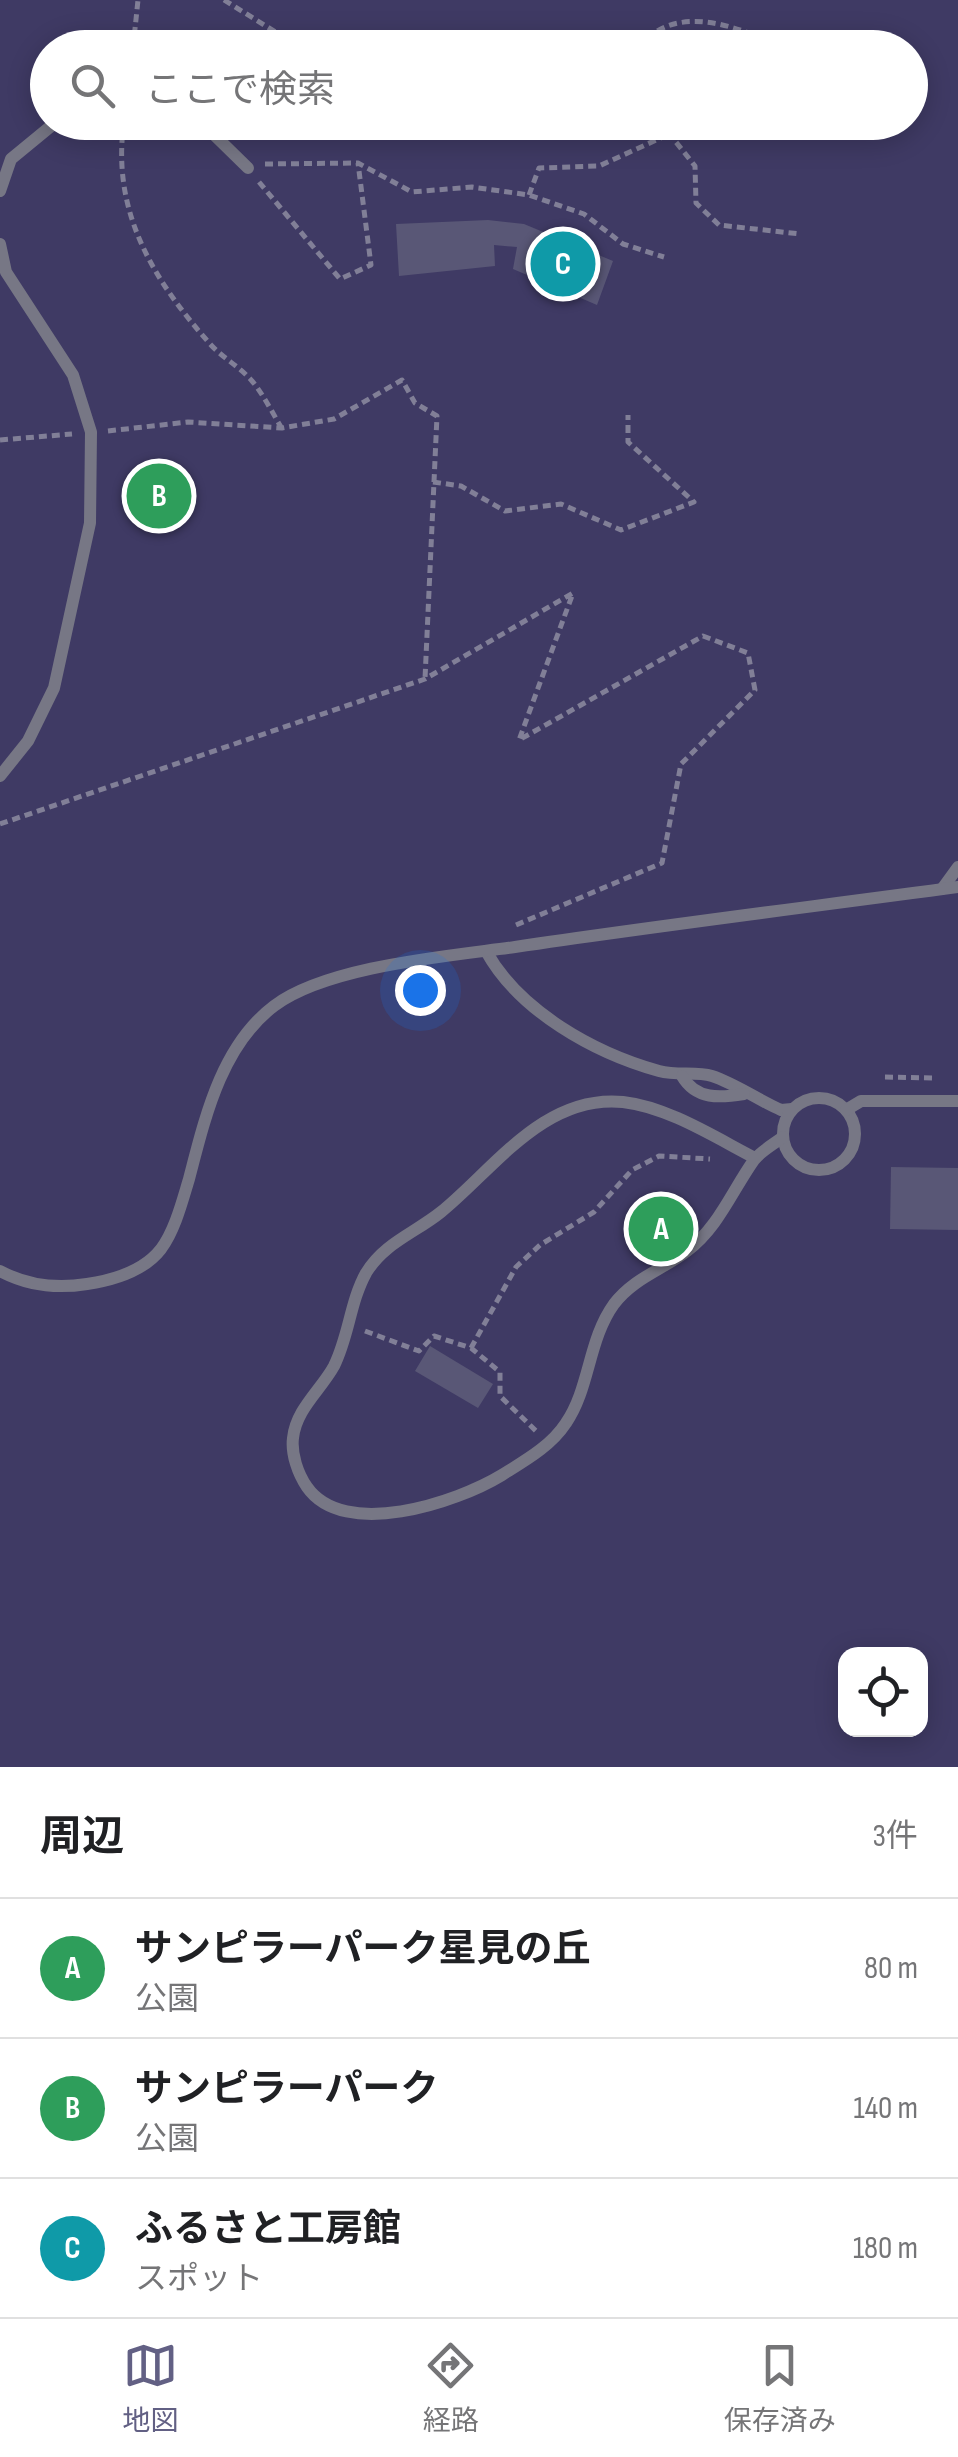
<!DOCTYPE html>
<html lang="ja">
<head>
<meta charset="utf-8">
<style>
	body { margin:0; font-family:"Sofia Sans Condensed","Noto Sans JP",sans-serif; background:#f2f2f2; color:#202124 }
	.controls { position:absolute; right:30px; bottom:30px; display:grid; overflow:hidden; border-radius:20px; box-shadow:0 5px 25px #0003 }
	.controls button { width:90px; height:90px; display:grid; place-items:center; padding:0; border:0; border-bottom:2px solid #e0e0e0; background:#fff; color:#202124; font:50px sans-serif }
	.you { position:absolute; left:420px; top:990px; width:35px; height:35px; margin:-25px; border:8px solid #fff; border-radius:50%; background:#1a73e8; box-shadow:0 0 0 15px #1a73e833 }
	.badge { display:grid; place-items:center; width:65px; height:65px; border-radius:50%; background:#626084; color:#fff; font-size:32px; font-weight:700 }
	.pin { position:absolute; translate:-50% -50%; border:5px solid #fff; box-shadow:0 2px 10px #0006 }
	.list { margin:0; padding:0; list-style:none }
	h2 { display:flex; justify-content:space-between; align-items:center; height:130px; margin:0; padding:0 40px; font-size:42px }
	h2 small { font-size:32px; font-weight:400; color:#757577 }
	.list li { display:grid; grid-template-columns:65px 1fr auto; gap:30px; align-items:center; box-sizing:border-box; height:140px; padding:0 40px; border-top:2px solid #e0e0e0 }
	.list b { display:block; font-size:38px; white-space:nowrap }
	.list p { margin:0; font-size:32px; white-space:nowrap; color:#757577 }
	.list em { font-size:32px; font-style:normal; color:#757577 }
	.icon { flex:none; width:55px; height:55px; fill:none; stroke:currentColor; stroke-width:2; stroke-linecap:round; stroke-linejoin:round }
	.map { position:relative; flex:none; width:958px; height:1767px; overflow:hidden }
	.search { position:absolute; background:#fff; box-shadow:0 5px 25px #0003; left:30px; right:30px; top:30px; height:110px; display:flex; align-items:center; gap:25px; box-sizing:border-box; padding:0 35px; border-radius:55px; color:#757577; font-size:38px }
	.sheet { height:550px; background:#fff }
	nav { display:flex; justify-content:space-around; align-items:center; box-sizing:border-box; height:140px; border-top:2px solid #e0e0e0; background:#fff; font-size:28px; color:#757577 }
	nav a { display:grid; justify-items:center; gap:5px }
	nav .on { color:#626084 }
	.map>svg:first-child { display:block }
	.green { fill:#3f3a64; fill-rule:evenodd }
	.building { fill:#595776 }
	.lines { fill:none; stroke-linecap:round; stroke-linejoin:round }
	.path { stroke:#817f97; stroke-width:5; stroke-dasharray:8 5; stroke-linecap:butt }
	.lane { stroke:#777785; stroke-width:12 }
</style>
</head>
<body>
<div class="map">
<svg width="958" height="1767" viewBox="0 0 958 1767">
	<rect width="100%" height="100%" fill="#292642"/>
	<path class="green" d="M 0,0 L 958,0 L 958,1767 L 0,1767 ZM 48,48 L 910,48 L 910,122 L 48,122 ZM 846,1654 L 920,1654 L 920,1730 L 846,1730 Z"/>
	<g class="building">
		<path d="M 488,220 L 524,224 L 613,261 L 597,305 L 513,269 L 517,247 L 494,245 L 495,266 L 399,276 L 396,224 Z"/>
		<path d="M 891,1167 L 958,1168 L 958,1230 L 890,1229 Z"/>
		<path d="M 430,1346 L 493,1384 L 478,1408 L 415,1371 Z"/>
	</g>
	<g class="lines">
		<g class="path">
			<path d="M 224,0 L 277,33 L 290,48"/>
			<path d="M 133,48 L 138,0"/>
			<path d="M 638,48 C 676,0 740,28 785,48"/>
			<path d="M 124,122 C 111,211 153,280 211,345 C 223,358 240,367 252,381 C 263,394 272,412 281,427"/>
			<path d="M 336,122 L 339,131"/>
			<path d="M 660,122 L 695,166 L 696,203 L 719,225 L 800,234"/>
			<path d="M 265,164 L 358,163 L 412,192 L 472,187 L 529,195 L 584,214 L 623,244 L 664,257"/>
			<path d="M 259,182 L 340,279 L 371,265 L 358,163"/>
			<path d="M 529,195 L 539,168 L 599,166 L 696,122"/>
			<path d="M 108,431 L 188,422 L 282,428 L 334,419 L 402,380 L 415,403 L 437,416 L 425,679"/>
			<path d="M 0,440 L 72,434"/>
			<path d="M 433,482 L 461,486 L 505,511 L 561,504 L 621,530 L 694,502 L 628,442 L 628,415"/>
			<path d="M 0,824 L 425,679 L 573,593 L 519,740 L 703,636 L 748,653 L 755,690 L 681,764 L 662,863 L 516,925"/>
			<path d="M 885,1077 L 937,1078"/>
			<path d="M 365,1331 L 419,1351 L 434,1336 L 471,1348 L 500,1372 L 500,1396 L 536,1431"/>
			<path d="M 471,1348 L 516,1267 L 540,1245 L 594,1212 L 632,1170 L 659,1156 L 710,1159"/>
		</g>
		<g class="lane">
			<path d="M 201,122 L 248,168"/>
			<path d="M 0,191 L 11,159 L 56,122"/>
			<path d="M 0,244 L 6,272 L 73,375 L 91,432 L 90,523 L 54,688 L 28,741 L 0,776"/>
			<path d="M 942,889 L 958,867"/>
			<path d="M 486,951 C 519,1011 594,1053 659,1071 C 677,1076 696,1071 712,1076 C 736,1084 758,1100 781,1110 L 792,1109"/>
			<path d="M 682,1076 C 696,1100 720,1098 744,1094"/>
			<circle cx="819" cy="1134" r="36"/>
			<path d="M 846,1110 L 861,1101 L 958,1101"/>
			<path d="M 755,1158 C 716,1138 668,1107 623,1102 C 544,1094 494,1169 441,1212 C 415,1233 384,1243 366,1273 C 350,1302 349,1336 334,1366 C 321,1390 296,1409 293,1438 C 291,1454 298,1474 307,1487 C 344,1540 456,1503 502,1475 C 526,1460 551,1446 566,1423 C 590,1388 588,1340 614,1304 C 634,1278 662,1270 687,1251 C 718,1228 732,1191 754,1160 C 761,1151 774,1144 783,1137"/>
			<path d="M 0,1271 C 28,1286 56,1289 87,1284 C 114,1280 144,1271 161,1249 C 175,1230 182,1202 189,1179 C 205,1118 221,1046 274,1006 C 327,966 450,956 515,947 C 663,925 810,907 958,887"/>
		</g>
	</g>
</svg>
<div class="controls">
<button><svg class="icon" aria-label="locate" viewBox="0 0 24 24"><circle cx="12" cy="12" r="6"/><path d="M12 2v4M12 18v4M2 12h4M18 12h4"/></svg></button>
</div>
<div class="you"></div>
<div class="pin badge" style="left:661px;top:1229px;background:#2e9e5b">A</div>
<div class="pin badge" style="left:159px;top:496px;background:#2e9e5b">B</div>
<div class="pin badge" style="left:563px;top:264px;background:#0f9aa8">C</div>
<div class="search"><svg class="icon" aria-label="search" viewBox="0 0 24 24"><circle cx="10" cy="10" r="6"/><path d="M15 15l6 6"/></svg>ここで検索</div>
</div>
<section class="sheet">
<h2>周辺<small>3件</small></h2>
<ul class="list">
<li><span class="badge" style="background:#2e9e5b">A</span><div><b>サンピラーパーク星見の丘</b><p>公園</p></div><em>80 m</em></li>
<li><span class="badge" style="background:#2e9e5b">B</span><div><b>サンピラーパーク</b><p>公園</p></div><em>140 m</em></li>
<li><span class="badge" style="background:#0f9aa8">C</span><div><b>ふるさと工房館</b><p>スポット</p></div><em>180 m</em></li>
</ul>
</section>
<nav>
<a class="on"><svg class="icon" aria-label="map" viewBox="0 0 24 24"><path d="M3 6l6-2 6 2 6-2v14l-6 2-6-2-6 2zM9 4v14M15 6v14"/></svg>地図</a>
<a><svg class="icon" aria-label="directions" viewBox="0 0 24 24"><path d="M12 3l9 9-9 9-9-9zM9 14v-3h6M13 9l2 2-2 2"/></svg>経路</a>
<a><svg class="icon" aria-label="saved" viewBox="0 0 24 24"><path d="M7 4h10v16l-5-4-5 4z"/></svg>保存済み</a>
</nav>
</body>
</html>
